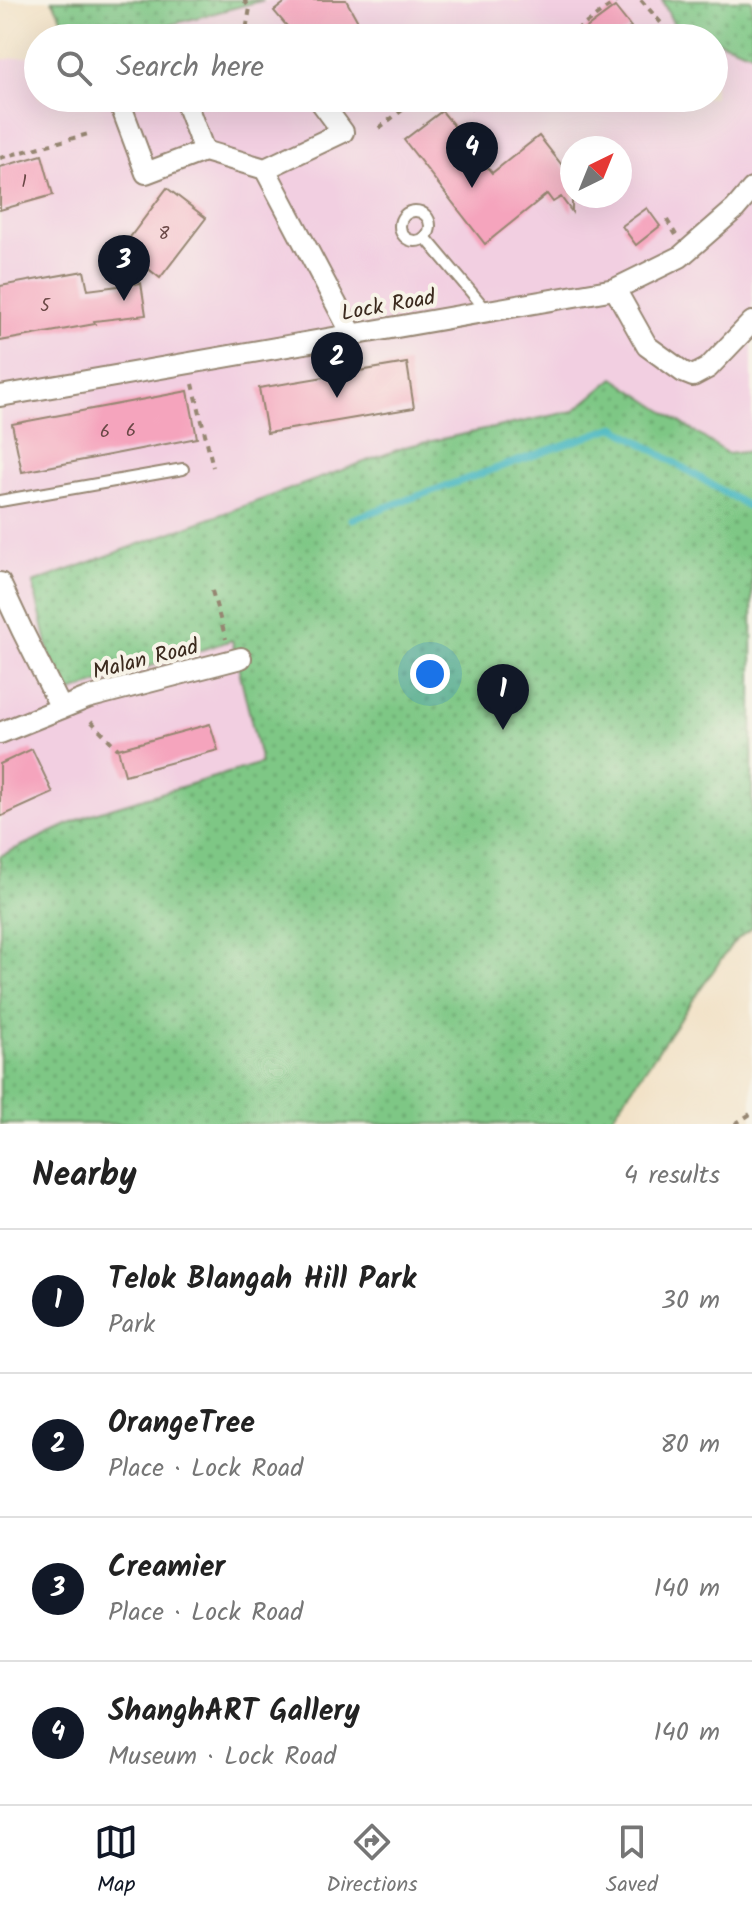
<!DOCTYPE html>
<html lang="en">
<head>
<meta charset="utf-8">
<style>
	body { margin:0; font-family:Kalam,sans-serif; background:#f2f2f2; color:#222 }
	.compass { position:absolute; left:560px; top:136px; width:72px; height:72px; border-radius:50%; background:#fff; box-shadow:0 8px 32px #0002; rotate:43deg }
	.you { position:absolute; left:430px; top:674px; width:28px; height:28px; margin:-20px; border:6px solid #fff; border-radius:50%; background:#1a73e8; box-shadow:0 0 0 12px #1a73e833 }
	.badge { display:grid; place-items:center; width:52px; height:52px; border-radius:50%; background:#111827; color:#fff; font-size:26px; font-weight:700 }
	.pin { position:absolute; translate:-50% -66px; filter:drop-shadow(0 2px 4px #0008) }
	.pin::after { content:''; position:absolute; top:42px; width:28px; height:24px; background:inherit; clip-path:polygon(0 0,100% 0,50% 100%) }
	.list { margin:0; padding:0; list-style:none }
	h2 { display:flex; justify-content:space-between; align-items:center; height:104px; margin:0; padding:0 32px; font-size:34px }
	h2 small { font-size:26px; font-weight:400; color:#767676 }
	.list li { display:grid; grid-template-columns:52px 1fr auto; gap:24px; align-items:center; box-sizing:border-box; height:144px; padding:0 32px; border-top:2px solid #e0e0e0 }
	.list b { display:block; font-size:30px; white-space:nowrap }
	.list p { margin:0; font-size:26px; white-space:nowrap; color:#767676 }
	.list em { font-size:26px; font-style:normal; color:#767676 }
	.icon { flex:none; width:44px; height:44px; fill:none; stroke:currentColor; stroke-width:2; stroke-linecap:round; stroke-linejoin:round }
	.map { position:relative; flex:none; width:752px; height:1124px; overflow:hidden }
	.search { position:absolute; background:#fff; box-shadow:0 8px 32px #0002; left:24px; right:24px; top:24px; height:88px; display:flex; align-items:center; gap:20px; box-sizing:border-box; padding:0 28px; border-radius:44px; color:#767676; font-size:30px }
	.sheet { height:680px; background:#fff }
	nav { display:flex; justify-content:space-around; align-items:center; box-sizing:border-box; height:112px; border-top:2px solid #e0e0e0; background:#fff; font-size:22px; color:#767676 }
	nav a { display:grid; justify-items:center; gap:4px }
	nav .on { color:#111827 }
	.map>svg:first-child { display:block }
	.built { fill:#f2cfe1; fill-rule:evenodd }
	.park { fill:url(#park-dots); stroke:#5c7852; stroke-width:2 }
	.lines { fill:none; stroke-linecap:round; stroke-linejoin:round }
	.stream { stroke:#49b8c1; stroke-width:7 }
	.building { fill:#f5a4bd }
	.lane-casing { stroke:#968672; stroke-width:14 }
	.street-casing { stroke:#968672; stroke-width:24 }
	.path { stroke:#968672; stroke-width:4; stroke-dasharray:6 6; stroke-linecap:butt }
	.lane { stroke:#fff; stroke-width:10 }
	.street { stroke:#fff; stroke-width:20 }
	.labels { text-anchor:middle; stroke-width:8; stroke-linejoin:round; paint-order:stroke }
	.number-label { font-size:18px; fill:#6a4846 }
	.street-label { font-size:22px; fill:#3b2a1e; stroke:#f7f3e8 }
</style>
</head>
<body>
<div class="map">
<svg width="752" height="1124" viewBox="0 0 752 1124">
	<defs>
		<pattern id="park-dots" width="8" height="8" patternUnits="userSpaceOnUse" patternTransform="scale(2)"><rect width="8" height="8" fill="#7ec785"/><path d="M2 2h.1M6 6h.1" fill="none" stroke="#68a26c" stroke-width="1.8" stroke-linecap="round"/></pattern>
	</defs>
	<rect width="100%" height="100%" fill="#f7f3e8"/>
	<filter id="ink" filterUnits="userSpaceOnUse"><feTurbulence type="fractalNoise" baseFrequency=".0125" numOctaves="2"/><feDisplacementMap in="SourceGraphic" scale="16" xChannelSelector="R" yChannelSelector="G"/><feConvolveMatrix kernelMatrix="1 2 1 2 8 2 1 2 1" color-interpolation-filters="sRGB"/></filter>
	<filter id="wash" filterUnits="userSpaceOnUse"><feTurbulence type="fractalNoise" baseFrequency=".006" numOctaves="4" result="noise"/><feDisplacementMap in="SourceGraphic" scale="32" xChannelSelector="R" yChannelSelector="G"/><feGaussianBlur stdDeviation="1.8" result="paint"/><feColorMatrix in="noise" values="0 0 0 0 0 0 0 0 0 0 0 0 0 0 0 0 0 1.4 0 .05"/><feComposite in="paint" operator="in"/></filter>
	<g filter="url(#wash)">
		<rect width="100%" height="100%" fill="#f2e2c7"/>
		<g class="built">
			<path d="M 264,0 L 513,0 L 517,2 L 520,0 L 662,0 L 674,25 L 710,38 L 120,38 Z"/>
			<path d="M 714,39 L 752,53 L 752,451 L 729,454 L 614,379 L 574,411 L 408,446 L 34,583 L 60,696 L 232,640 L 261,763 L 91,814 L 0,856 L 0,60 L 38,55 L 38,98 L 714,98 ZM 572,148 L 620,148 L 620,196 L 572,196 Z"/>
		</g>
		<g class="park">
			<path d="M 52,0 L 264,0 L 120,38 L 73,38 Z"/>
			<path d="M 662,0 L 752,0 L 752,53 L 674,25 Z"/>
			<path d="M 614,378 L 728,454 L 752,451 L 752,927 L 732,944 L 607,1124 L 0,1124 L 0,856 L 91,814 L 261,763 L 232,640 L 59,696 L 33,583 L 408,446 L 574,411 Z"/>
		</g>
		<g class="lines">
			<path class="stream" d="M 352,519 L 615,427 L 752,509"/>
		</g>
		<g id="blocks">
			<g class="building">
				<path d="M 288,0 L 346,0 L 361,27 L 356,31 L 361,38 L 297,38 L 274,11 Z"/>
				<path d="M 615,7 L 631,27 L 616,38 L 573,38 Z"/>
				<path d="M 442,111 L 492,173 L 539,136 L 572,178 L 572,212 L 561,197 L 553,202 L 547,194 L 485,244 L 404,140 Z"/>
				<path d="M 42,155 L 53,195 L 0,210 L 0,167 Z"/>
				<path d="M 167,188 L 206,218 L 160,278 L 122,248 Z"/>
				<path d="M 647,208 L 660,226 L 636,245 L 622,226 Z"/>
				<path d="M 84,271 L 88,290 L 141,283 L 146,315 L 94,321 L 95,324 L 0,341 L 0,286 Z"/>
				<path d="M 407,363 L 414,408 L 267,433 L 259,388 Z"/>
				<path d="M 188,391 L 197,438 L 22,472 L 12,424 Z"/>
				<path d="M 210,724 L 218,750 L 125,775 L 118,749 Z"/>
				<path d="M 32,749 L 53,793 L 0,817 L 0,764 Z"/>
			</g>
		</g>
	</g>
	<g filter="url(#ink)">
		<use href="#blocks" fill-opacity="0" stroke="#968672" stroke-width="2"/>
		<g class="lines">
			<defs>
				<g id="lane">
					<circle cx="415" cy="226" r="15"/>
					<path d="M 425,237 L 487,311"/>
					<path d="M 0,501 L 183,469"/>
				</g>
				<g id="street">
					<path d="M 118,98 L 146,173 L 204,151 L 265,169 L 343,132 L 318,98"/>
					<path d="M 184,98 L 204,151"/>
					<path d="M 265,169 L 352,334"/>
					<path d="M 615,289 L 647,346 L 683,372 L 693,376 L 708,368 L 752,322"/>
					<path d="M 0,396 L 615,289 L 680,257 L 735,209 L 752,189"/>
					<path d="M 0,583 L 22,630 L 61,708"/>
					<path d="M 0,733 L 87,698 L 241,658"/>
				</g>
			</defs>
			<use href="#lane" class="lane-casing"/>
			<use href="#street" class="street-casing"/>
			<g class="path">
				<path d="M 244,0 L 250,8 L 247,25 L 248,38"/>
				<path d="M 641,0 L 669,32"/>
				<path d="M 566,38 L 618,0"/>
				<path d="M 470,109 L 486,98"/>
				<path d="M 379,128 L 418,98"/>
				<path d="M 0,158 L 92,133"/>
				<path d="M 667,220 L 676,235"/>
				<path d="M 193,384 L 213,467"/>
				<path d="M 212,591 L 226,639"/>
				<path d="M 91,721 L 118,749"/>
				<path d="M 735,1124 L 752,1113"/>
			</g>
			<use href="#lane" class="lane"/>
			<use href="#street" class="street"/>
		</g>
	</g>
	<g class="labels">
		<g class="number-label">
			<text x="24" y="187">1</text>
			<text x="164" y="239">8</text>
			<text x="45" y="311">5</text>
			<text x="131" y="436">6</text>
			<text x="105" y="437">6</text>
		</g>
		<g class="street-label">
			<text transform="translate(388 304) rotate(-10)" y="8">Lock Road</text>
			<text transform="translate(145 658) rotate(-14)" y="8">Malan Road</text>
		</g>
	</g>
</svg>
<svg class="compass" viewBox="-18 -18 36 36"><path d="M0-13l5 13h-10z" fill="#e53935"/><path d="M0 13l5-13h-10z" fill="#767676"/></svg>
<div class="you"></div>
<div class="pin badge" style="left:503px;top:730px">1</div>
<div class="pin badge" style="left:337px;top:398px">2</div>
<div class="pin badge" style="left:124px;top:301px">3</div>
<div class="pin badge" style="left:472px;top:188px">4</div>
<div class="search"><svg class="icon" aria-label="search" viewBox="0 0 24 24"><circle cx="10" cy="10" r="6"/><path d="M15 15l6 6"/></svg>Search here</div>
</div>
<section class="sheet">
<h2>Nearby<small>4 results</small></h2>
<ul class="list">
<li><span class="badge">1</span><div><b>Telok Blangah Hill Park</b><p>Park</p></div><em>30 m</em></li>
<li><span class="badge">2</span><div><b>OrangeTree</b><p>Place · Lock Road</p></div><em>80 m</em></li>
<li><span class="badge">3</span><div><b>Creamier</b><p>Place · Lock Road</p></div><em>140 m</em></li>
<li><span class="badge">4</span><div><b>ShanghART Gallery</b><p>Museum · Lock Road</p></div><em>140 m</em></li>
</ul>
</section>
<nav>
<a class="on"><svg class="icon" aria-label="map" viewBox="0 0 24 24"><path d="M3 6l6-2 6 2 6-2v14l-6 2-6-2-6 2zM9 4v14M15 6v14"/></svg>Map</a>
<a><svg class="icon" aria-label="directions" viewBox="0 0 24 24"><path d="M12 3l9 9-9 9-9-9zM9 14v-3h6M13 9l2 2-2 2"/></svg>Directions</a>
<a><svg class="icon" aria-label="saved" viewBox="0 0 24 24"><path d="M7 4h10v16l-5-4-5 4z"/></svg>Saved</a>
</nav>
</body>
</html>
